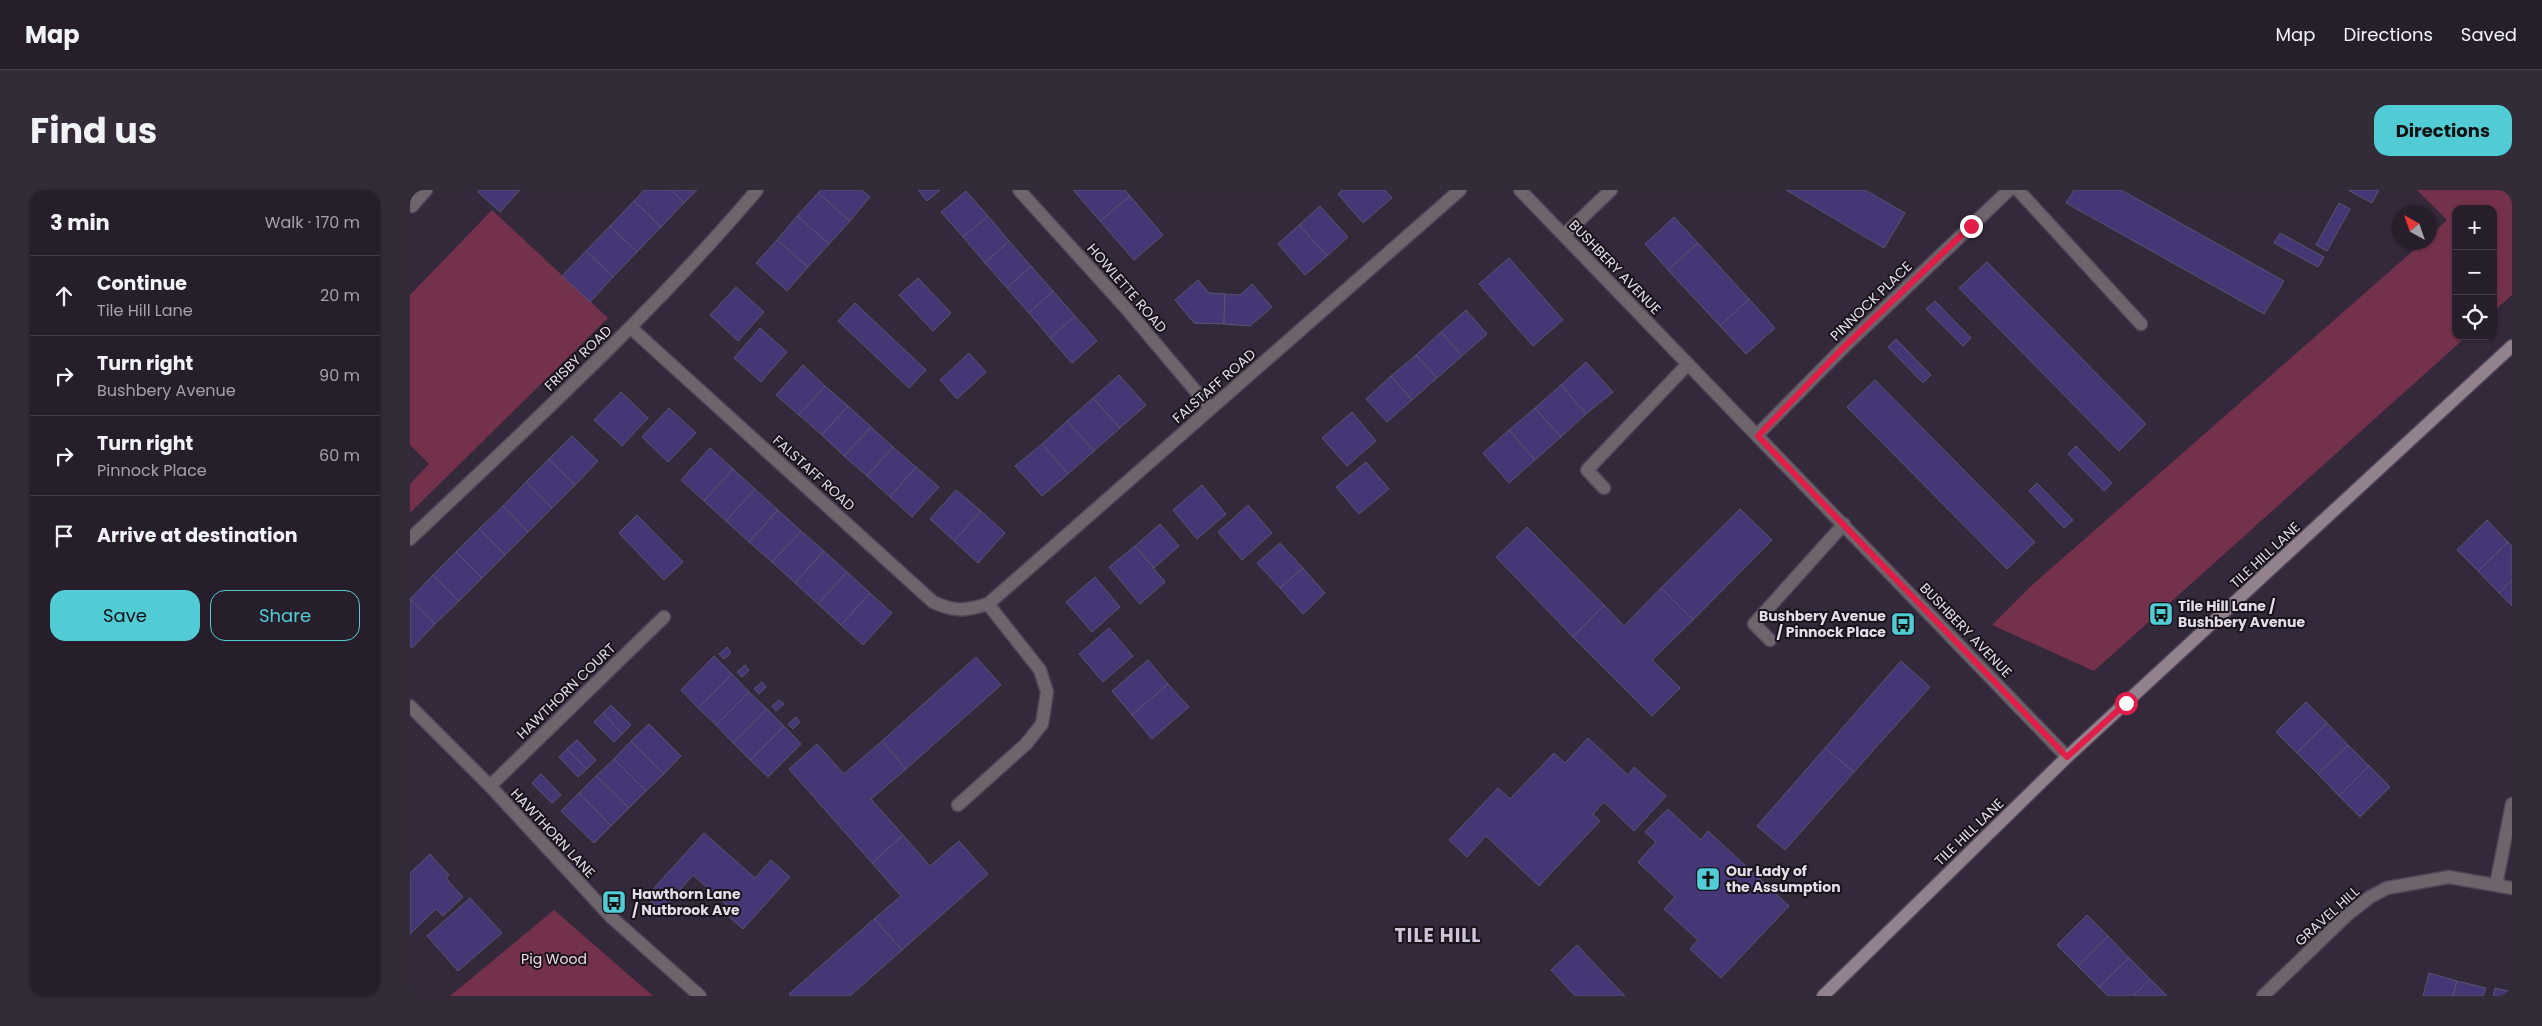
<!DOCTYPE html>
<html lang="en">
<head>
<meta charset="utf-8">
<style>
	body { margin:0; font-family:Poppins,sans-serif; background:#332b38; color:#f1f3f6 }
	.controls { position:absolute; right:15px; top:15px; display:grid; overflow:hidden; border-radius:10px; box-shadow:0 1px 4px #0004 }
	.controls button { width:45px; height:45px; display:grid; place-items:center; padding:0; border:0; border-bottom:1px solid #433c48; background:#271e2c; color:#f1f3f6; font:25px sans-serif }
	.compass { position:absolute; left:1982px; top:15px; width:45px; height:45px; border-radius:50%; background:#271e2c; box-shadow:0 1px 4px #0004; rotate:320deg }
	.stop { position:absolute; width:15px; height:15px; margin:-11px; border:4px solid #e11d48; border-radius:50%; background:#fff }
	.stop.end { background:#e11d48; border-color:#fff; box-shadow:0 1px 5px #0008 }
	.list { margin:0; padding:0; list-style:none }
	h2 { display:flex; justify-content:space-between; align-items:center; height:65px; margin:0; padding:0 20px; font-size:21px }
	h2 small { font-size:16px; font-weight:400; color:#a4a2a9 }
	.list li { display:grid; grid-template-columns:32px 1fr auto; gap:15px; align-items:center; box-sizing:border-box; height:80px; padding:0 20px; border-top:1px solid #433c48 }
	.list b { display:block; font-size:19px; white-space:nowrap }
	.list p { margin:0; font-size:16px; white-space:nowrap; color:#a4a2a9 }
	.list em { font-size:16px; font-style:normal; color:#a4a2a9 }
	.actions { display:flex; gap:10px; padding:15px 20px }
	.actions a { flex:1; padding:11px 0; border:1px solid #51ccd5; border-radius:15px; text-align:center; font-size:18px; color:#51ccd5 }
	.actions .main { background:#51ccd5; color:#111 }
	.icon { flex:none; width:28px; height:28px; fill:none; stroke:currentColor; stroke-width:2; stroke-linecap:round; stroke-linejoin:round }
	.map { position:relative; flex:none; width:2102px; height:806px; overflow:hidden; border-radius:15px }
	header { display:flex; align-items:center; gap:30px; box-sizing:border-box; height:70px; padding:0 25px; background:#271e2c; border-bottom:1px solid #433c48 }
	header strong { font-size:24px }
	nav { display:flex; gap:28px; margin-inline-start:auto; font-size:18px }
	.intro { display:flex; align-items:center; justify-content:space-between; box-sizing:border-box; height:120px; padding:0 30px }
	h1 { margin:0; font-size:35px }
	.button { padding:12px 22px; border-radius:15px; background:#51ccd5; color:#111; font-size:18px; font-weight:700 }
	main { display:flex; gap:30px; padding:0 30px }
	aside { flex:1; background:#271e2c; border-radius:15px; box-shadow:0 1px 4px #0004 }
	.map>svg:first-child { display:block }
	.green { fill:#74314b }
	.building { fill:#453776; stroke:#59556d }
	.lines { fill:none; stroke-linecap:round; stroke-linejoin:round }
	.minor-casing { stroke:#504557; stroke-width:15 }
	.secondary-casing { stroke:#504557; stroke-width:15 }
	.minor { stroke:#6e646b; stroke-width:12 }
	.secondary { stroke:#92828e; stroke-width:12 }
	.route { stroke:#e11d48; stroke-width:6 }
	.labels { text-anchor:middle; stroke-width:4; stroke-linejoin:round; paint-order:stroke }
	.street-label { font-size:14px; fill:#e5dde9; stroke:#19131c }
	.poi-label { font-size:14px; font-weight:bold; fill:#e5dde9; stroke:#19131c; text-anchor:start }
	.park-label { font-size:14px; fill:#f3dce3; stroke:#19131c }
	.district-label { font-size:19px; font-weight:bold; letter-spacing:1px; fill:#d2c2da; stroke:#19131c }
</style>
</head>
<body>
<header>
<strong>Map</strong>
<nav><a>Map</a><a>Directions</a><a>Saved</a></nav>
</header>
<div class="intro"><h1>Find us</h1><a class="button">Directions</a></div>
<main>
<aside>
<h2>3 min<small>Walk · 170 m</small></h2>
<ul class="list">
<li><svg class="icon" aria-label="ahead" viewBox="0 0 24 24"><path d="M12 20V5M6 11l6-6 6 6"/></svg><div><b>Continue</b><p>Tile Hill Lane</p></div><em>20 m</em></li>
<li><svg class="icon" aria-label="right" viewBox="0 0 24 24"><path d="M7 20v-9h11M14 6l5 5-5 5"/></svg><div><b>Turn right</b><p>Bushbery Avenue</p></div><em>90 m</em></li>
<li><svg class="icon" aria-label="right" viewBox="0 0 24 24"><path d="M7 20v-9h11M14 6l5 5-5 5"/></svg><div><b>Turn right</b><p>Pinnock Place</p></div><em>60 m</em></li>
<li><svg class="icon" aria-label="arrive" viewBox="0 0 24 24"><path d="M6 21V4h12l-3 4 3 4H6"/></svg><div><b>Arrive at destination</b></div></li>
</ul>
<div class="actions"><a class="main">Save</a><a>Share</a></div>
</aside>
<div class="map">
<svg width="2102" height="806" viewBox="0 0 2102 806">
	<rect width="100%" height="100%" fill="#34283b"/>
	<g class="green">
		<path d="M 2007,0 L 2102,0 L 2102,105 L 2083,122 L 2083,19 L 2046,19 L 2046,146 L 2057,146 L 1684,481 L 1582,435 L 1620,397 L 2012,53 L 2020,52 L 2020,46 L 2037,30 Z"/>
		<path d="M 82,20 L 198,128 L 0,323 L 0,294 L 19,274 L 0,255 L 0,105 Z"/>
		<path d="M 144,720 L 243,806 L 40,806 Z"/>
	</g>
	<g class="building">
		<path d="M 69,0 L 110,0 L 90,22 L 68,2 Z"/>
		<path d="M 234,0 L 261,0 L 274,13 L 251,37 L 224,11 Z"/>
		<path d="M 261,0 L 287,0 L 274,13 Z"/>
		<path d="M 411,0 L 452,0 L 460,7 L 440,31 L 408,3 Z"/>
		<path d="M 508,0 L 530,0 L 517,11 Z"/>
		<path d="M 663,0 L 715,0 L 720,6 L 690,31 Z"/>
		<path d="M 932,0 L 975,0 L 982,8 L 953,33 L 928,4 Z"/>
		<path d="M 1376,0 L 1455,0 L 1495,23 L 1474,58 Z"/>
		<path d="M 1664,0 L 1711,0 L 1874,91 L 1854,124 L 1656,13 Z"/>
		<path d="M 1938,0 L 1969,0 L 1962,13 Z"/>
		<path d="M 556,1 L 578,26 L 553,47 L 531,22 Z"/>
		<path d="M 408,3 L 440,31 L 419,54 L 387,26 Z"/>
		<path d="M 720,6 L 753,45 L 724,70 L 690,31 Z"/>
		<path d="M 224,11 L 251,37 L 227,62 L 200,36 Z"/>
		<path d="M 1929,13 L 1940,19 L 1917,61 L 1906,55 Z"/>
		<path d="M 910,16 L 938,47 L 917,66 L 889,35 Z"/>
		<path d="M 387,26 L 419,54 L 398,77 L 367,50 Z"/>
		<path d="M 578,26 L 599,51 L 575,73 L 553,47 Z"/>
		<path d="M 1264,27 L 1288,53 L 1258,80 L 1235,54 Z"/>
		<path d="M 889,35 L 917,66 L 895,85 L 868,54 Z"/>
		<path d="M 200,36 L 227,62 L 203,87 L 176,61 Z"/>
		<path d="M 1870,43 L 1914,67 L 1908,77 L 1864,53 Z"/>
		<path d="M 367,50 L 398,77 L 377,101 L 346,73 Z"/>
		<path d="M 599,51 L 621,76 L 597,98 L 575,73 Z"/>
		<path d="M 1288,53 L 1339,109 L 1310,136 L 1258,80 Z"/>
		<path d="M 176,61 L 203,87 L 180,112 L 152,86 Z"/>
		<path d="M 1099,68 L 1153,130 L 1123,156 L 1069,94 Z"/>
		<path d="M 1577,72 L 1736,234 L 1709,261 L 1549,98 Z"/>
		<path d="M 621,76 L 643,101 L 619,123 L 597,98 Z"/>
		<path d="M 508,88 L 541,123 L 523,141 L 489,105 Z"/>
		<path d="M 788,90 L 799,103 L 815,104 L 814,134 L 784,133 L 765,110 Z"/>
		<path d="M 842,94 L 862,117 L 840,136 L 814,134 L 815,104 L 830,105 Z"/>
		<path d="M 326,97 L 354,122 L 328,151 L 300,125 Z"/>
		<path d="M 643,101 L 665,126 L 640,148 L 619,123 Z"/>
		<path d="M 1339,109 L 1365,138 L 1336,164 L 1310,136 Z"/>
		<path d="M 1525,111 L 1561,148 L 1553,156 L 1516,119 Z"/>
		<path d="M 445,113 L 516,180 L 499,198 L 428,131 Z"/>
		<path d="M 1056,120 L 1077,144 L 1052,166 L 1031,142 Z"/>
		<path d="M 665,126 L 687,151 L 662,173 L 640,148 Z"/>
		<path d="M 350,138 L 377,162 L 351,192 L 324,168 Z"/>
		<path d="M 1031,142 L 1052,166 L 1027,188 L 1006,165 Z"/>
		<path d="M 1486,149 L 1521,185 L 1513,193 L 1478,157 Z"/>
		<path d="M 559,163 L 576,182 L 547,209 L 530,190 Z"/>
		<path d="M 1006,165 L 1027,188 L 1002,210 L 981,186 Z"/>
		<path d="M 1176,172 L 1203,202 L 1176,224 L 1151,195 Z"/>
		<path d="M 393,175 L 415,196 L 389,225 L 366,205 Z"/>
		<path d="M 709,185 L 736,215 L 710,238 L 683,208 Z"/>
		<path d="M 981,186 L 1002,210 L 977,232 L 956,209 Z"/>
		<path d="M 1465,190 L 1625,352 L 1597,379 L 1437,217 Z"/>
		<path d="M 1151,195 L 1176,224 L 1151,247 L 1125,218 Z"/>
		<path d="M 415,196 L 438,216 L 412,245 L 389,225 Z"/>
		<path d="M 211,202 L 238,228 L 212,256 L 184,230 Z"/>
		<path d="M 683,208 L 710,238 L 684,261 L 657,231 Z"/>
		<path d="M 438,216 L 461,237 L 434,266 L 412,245 Z"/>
		<path d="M 259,218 L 286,243 L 258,272 L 232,247 Z"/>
		<path d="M 1125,218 L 1151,247 L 1125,270 L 1099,240 Z"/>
		<path d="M 942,222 L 966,251 L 937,276 L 912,248 Z"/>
		<path d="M 657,231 L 684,261 L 658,284 L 632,254 Z"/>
		<path d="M 461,237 L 483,257 L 457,286 L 434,266 Z"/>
		<path d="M 1099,240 L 1125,270 L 1099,293 L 1073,263 Z"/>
		<path d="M 162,246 L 188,271 L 165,295 L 139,269 Z"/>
		<path d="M 632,254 L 658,284 L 632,306 L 605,276 Z"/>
		<path d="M 1666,256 L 1702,293 L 1694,301 L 1658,264 Z"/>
		<path d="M 483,257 L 506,277 L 480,307 L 457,286 Z"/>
		<path d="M 300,258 L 323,279 L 294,311 L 271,290 Z"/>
		<path d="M 139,269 L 165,295 L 142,318 L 116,292 Z"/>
		<path d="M 956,272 L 979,299 L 949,324 L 926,297 Z"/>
		<path d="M 506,277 L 529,297 L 502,327 L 480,307 Z"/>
		<path d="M 323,279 L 345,299 L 316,331 L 294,311 Z"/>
		<path d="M 116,292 L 142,318 L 118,342 L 93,316 Z"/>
		<path d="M 1627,293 L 1663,330 L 1654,338 L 1619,301 Z"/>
		<path d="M 792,295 L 816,324 L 787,349 L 763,320 Z"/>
		<path d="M 345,299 L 368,320 L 339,352 L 316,331 Z"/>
		<path d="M 546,300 L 571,321 L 544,351 L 520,329 Z"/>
		<path d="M 838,315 L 862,343 L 832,370 L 808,342 Z"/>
		<path d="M 93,316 L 118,342 L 95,365 L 69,339 Z"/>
		<path d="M 1330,319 L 1362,350 L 1283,430 L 1251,398 Z"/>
		<path d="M 368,320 L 391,341 L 362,372 L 339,352 Z"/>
		<path d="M 571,321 L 595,343 L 568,373 L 544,351 Z"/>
		<path d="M 227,325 L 273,372 L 254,390 L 209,343 Z"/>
		<path d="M 2077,330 L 2098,352 L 2068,381 L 2047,360 Z"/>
		<path d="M 750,334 L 769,356 L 744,378 L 725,356 Z"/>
		<path d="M 1117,337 L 1194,415 L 1163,447 L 1086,367 Z"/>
		<path d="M 69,339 L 95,365 L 72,388 L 46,362 Z"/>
		<path d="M 391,341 L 414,361 L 385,393 L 362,372 Z"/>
		<path d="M 2098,352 L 2102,356 L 2102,390 L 2089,403 L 2068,381 Z"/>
		<path d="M 870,353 L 893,378 L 870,398 L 847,373 Z"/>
		<path d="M 725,356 L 755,392 L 730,414 L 699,377 Z"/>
		<path d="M 414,361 L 437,382 L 408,414 L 385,393 Z"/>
		<path d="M 46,362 L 72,388 L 49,411 L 23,385 Z"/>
		<path d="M 893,378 L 915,403 L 893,424 L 870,398 Z"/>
		<path d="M 437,382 L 460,403 L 431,435 L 408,414 Z"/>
		<path d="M 23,385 L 49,411 L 25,434 L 0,409 Z"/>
		<path d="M 685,387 L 710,417 L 682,442 L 656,412 Z"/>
		<path d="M 2102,390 L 2102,416 L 2089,403 Z"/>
		<path d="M 1251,398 L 1283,430 L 1242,470 L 1270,498 L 1242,526 L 1163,447 L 1194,415 L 1214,436 Z"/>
		<path d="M 460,403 L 482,423 L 453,455 L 431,435 Z"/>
		<path d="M 0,409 L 25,434 L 2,458 L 0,456 Z"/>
		<path d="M 699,438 L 723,466 L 693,492 L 669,464 Z"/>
		<path d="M 317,457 L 321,463 L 314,469 L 309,464 Z"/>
		<path d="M 304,466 L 322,484 L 288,518 L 271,500 Z"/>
		<path d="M 566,467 L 591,495 L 496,579 L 472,551 Z"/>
		<path d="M 738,470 L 758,494 L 722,525 L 702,501 Z"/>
		<path d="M 1491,471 L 1520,497 L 1444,582 L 1415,558 Z"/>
		<path d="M 335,475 L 339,480 L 332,487 L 327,482 Z"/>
		<path d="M 322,484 L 339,502 L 306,535 L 288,518 Z"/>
		<path d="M 352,492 L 356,497 L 349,504 L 344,499 Z"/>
		<path d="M 758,494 L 779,517 L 742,549 L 722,525 Z"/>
		<path d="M 339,502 L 357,519 L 323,553 L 306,535 Z"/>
		<path d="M 369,510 L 374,514 L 366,521 L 362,516 Z"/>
		<path d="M 1896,512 L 1917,533 L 1887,563 L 1866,542 Z"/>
		<path d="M 201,515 L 221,535 L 212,544 L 193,523 Z"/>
		<path d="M 357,519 L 374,536 L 340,570 L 323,553 Z"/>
		<path d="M 193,523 L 212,544 L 204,552 L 184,532 Z"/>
		<path d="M 386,527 L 390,532 L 383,539 L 378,534 Z"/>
		<path d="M 1917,533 L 1938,555 L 1908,584 L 1887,563 Z"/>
		<path d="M 239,534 L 271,566 L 254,584 L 221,551 Z"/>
		<path d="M 374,536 L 391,554 L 358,587 L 340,570 Z"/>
		<path d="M 1178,548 L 1218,585 L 1224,577 L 1256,606 L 1224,641 L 1194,612 L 1183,624 L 1190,631 L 1129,696 L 1076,646 L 1057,667 L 1039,650 L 1088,598 L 1100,609 L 1144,563 L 1155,573 Z"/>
		<path d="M 167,550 L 186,570 L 177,579 L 157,559 Z"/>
		<path d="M 221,551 L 254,584 L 236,601 L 204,569 Z"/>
		<path d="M 472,551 L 496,579 L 461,609 L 493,645 L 462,673 L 379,579 L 407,554 L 434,584 Z"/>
		<path d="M 1938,555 L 1959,576 L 1929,606 L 1908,584 Z"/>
		<path d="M 1415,558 L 1444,582 L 1375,660 L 1347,636 Z"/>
		<path d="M 157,559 L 177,579 L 168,587 L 149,567 Z"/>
		<path d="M 204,569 L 236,601 L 219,618 L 186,586 Z"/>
		<path d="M 1959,576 L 1980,597 L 1950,627 L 1929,606 Z"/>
		<path d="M 131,584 L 151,605 L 142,613 L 122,593 Z"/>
		<path d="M 186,586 L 219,618 L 201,636 L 169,603 Z"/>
		<path d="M 169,603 L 201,636 L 184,653 L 151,621 Z"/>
		<path d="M 1258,619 L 1291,650 L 1298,641 L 1379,716 L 1311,788 L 1280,759 L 1288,750 L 1254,719 L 1265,707 L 1228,672 L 1246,652 L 1235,642 Z"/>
		<path d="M 294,643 L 345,688 L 361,670 L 380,687 L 333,739 L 315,723 L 319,717 L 283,685 L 252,721 L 236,707 Z"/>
		<path d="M 493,645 L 520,676 L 549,651 L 578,684 L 492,760 L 464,729 L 491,706 L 462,673 Z"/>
		<path d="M 20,664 L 39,685 L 36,688 L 53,707 L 33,726 L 26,719 L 0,744 L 0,683 Z"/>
		<path d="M 60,708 L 92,743 L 48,781 L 17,746 Z"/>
		<path d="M 1677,725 L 1698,746 L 1668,776 L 1647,755 Z"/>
		<path d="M 464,729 L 492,760 L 440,806 L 381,806 L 379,804 Z"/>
		<path d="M 1698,746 L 1719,768 L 1689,797 L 1668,776 Z"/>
		<path d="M 1167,755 L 1215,806 L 1165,806 L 1141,780 Z"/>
		<path d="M 1719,768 L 1740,789 L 1723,806 L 1698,806 L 1689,797 Z"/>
		<path d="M 2019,783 L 2047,791 L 2043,806 L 2013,806 Z"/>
		<path d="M 1740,789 L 1757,806 L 1723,806 Z"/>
		<path d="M 2047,791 L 2076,798 L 2073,806 L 2043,806 Z"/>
		<path d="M 2085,798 L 2102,802 L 2102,806 L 2083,806 Z"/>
	</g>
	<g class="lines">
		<defs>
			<g id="minor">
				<path d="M 609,0 L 714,116 L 800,218"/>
				<path d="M 1110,0 L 1657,567"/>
				<path d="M 1608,0 L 1731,134"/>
				<path d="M 0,15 L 2,16 L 16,0"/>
				<path d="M 1154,45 L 1201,0"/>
				<path d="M 221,138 L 523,412 C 545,422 555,421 578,414 L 1050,0"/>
				<path d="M 1347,245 L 1433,158 L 1599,0"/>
				<path d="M 1194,298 L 1177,280 L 1278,174"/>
				<path d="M 0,349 C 119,236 241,125 347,0"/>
				<path d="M 1360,450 L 1344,434 L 1434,334"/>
				<path d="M 0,516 L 80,596 L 201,727 L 290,806"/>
				<path d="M 80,596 L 254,427"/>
				<path d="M 548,615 L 616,554 L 632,534 L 637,502 L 630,480 L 578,414"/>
				<path d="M 2086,695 L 2102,614"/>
				<path d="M 1853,806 L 1937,725 L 1960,707 L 1977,698 L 2039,687 L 2102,698"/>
			</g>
			<path id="secondary" d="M 1413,806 L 1657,567 L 2102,156"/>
		</defs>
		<use href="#minor" class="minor-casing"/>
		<use href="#secondary" class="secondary-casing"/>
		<use href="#minor" class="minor"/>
		<use href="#secondary" class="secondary"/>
	</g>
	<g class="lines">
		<path class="route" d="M 1561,36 L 1433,158 L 1348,246 L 1657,567 L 1716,513"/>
	</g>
	<defs>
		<symbol id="bus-square" viewBox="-11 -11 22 22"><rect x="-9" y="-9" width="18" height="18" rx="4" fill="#51ccd5" stroke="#19131c"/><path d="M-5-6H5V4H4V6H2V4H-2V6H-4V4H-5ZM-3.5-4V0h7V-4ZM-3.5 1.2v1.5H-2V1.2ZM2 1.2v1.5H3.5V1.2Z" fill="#111"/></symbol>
		<symbol id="church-square" viewBox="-11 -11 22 22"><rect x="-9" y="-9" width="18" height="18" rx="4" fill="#51ccd5" stroke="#19131c"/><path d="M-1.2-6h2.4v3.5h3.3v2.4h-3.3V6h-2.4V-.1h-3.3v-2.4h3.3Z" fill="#111"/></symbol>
	</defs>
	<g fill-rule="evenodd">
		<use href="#bus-square" x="1737" y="410" width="28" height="28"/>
		<use href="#bus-square" x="1479" y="420" width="28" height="28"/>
		<use href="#church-square" x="1284" y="675" width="28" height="28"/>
		<use href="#bus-square" x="190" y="698" width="28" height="28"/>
	</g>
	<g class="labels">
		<g class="street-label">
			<text transform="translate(1205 77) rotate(46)" y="5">BUSHBERY AVENUE</text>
			<text transform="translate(717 98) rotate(49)" y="5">HOWLETTE ROAD</text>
			<text transform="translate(1461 111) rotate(-44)" y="5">PINNOCK PLACE</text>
			<text transform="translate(168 168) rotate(-44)" y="5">FRISBY ROAD</text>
			<text transform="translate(804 196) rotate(-41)" y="5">FALSTAFF ROAD</text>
			<text transform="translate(404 283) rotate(42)" y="5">FALSTAFF ROAD</text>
			<text transform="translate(1855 365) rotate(-43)" y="5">TILE HILL LANE</text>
			<text transform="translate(1556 440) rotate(46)" y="5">BUSHBERY AVENUE</text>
			<text transform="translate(156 501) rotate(-44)" y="5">HAWTHORN COURT</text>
			<text transform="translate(1559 642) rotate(-44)" y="5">TILE HILL LANE</text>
			<text transform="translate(143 643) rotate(47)" y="5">HAWTHORN LANE</text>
			<text transform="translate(1917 726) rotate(-42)" y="5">GRAVEL HILL</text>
		</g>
		<g class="poi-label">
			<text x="1768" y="421">Tile Hill Lane /<tspan x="1768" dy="16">Bushbery Avenue</tspan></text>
			<text x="1476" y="431" text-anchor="end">Bushbery Avenue<tspan x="1476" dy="16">/ Pinnock Place</tspan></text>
			<text x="1316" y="686">Our Lady of<tspan x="1316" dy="16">the Assumption</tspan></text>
			<text x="222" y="709">Hawthorn Lane<tspan x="222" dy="16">/ Nutbrook Ave</tspan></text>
		</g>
		<g class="park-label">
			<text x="144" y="774">Pig Wood</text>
		</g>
		<g class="district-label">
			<text x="1028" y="752">TILE HILL</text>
		</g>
	</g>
</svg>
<div class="controls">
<button>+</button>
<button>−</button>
<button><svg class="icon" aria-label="locate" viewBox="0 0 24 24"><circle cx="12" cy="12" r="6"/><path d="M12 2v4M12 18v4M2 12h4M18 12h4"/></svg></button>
</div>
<svg class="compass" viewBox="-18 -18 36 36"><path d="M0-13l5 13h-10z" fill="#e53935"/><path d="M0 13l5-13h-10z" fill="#a4a2a9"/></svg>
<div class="stop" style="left:1716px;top:513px"></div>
<div class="stop end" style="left:1561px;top:36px"></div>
</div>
</main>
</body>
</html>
